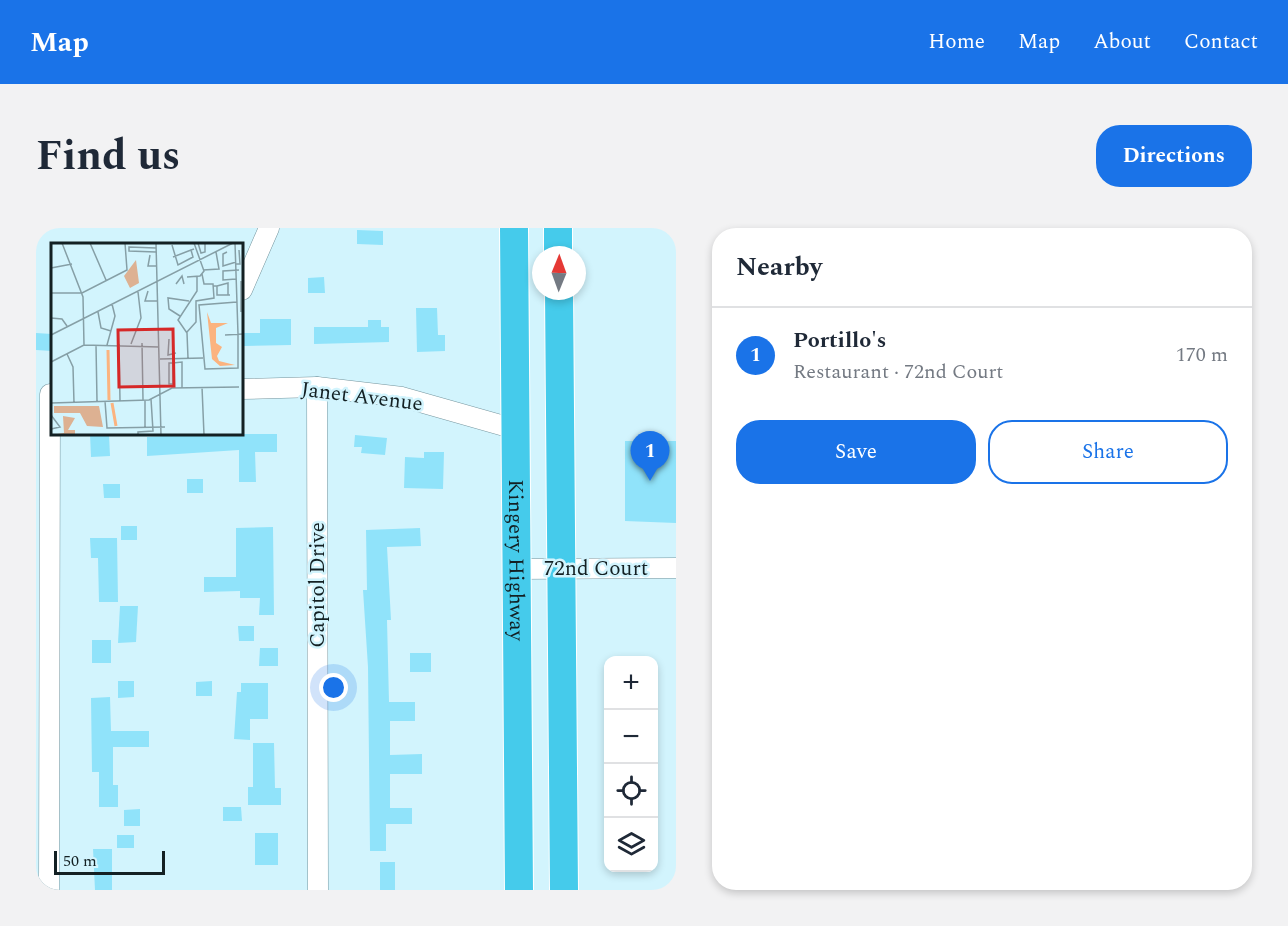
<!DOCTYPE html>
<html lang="en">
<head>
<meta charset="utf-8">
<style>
	body { margin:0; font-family:Spectral,serif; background:#f2f2f3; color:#1f2937 }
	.controls { position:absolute; right:18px; bottom:18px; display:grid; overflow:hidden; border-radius:12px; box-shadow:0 3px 9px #0003 }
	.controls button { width:54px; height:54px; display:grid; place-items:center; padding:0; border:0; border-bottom:2px solid #e0e1e3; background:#fff; color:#1f2937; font:30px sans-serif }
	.compass { position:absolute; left:496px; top:18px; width:54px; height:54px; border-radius:50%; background:#fff; box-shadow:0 3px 9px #0003; rotate:1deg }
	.scale { position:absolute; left:18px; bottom:15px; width:111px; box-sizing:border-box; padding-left:6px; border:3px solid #132023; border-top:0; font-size:16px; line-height:21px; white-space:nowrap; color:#132023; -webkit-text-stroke:4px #d2f4fd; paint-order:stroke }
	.you { position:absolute; left:298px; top:460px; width:21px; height:21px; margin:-15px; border:4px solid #fff; border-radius:50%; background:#1a73e8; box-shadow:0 0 0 9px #1a73e833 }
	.badge { display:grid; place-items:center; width:39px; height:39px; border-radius:50%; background:#1a73e8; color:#fff; font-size:20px; font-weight:700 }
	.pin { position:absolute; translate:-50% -50px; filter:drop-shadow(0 2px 3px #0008) }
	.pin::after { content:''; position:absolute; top:32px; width:21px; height:18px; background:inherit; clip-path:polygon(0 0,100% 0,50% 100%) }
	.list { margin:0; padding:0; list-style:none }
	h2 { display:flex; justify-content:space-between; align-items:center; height:78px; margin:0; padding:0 24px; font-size:26px }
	h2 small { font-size:20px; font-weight:400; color:#747a83 }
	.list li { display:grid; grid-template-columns:39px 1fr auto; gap:18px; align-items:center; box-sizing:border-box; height:96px; padding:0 24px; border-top:2px solid #e0e1e3 }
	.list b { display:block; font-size:22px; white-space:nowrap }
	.list p { margin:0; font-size:20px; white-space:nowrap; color:#747a83 }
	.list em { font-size:20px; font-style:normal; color:#747a83 }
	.actions { display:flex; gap:12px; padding:18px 24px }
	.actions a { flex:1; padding:14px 0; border:2px solid #1a73e8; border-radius:24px; text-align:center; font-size:21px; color:#1a73e8 }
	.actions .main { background:#1a73e8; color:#fff }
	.icon { flex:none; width:33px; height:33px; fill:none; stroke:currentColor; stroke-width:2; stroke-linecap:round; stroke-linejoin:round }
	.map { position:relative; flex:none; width:640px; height:662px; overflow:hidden; border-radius:24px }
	header { display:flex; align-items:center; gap:36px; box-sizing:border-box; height:84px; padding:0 30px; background:#1a73e8; color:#fff }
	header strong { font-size:28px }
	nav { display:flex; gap:33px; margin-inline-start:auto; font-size:21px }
	.intro { display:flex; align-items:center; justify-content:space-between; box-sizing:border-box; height:144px; padding:0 36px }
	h1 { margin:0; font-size:42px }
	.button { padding:15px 27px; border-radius:24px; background:#1a73e8; color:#fff; font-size:21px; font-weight:700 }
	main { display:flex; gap:36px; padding:0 36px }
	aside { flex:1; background:#fff; border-radius:24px; box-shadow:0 3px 9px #0003 }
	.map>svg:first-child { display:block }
	.building { fill:#90e3fa }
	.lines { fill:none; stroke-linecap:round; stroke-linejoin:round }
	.minor-casing { stroke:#75959e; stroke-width:21 }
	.highway-casing { stroke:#fff; stroke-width:30 }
	.minor { stroke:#fff; stroke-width:20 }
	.highway { stroke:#45cbeb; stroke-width:28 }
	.labels { text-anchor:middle; stroke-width:5; stroke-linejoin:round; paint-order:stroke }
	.street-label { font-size:21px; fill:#132023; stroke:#d2f4fd }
	.inset-river { fill:none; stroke:#fbb37f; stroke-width:3 }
	.inset-road { fill:none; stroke:#869fa6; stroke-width:1.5 }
	.view { fill:#d62828; fill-opacity:0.15; stroke:#d62828; stroke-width:3 }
	.inset-edge { fill:none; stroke:#132023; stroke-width:3 }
</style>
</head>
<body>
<header>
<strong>Map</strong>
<nav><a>Home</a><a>Map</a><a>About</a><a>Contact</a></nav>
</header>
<div class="intro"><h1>Find us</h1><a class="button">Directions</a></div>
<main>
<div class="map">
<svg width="640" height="662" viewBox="0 0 640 662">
	<rect width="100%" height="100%" fill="#d2f4fd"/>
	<g class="building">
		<path d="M 321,2 L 347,3 L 347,17 L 321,16 Z"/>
		<path d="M 288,49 L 289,65 L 272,65 L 272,50 Z"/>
		<path d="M 380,80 L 401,80 L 402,107 L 409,107 L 409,123 L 381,124 Z"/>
		<path d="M 224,91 L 255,91 L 255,117 L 208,118 L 208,105 L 224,105 Z"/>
		<path d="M 332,92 L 345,92 L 345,99 L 353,99 L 353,114 L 278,116 L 278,99 L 332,99 Z"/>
		<path d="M 0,105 L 16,106 L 16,123 L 0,122 Z"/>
		<path d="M 54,206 L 73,206 L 74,228 L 55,229 Z"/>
		<path d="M 159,206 L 241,206 L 241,224 L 219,224 L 220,254 L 203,254 L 203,222 L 111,228 L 111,209 Z"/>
		<path d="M 319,207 L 351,210 L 349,227 L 325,225 L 326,219 L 318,219 Z"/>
		<path d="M 589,213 L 640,213 L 640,295 L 589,293 Z"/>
		<path d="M 388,224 L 408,224 L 407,261 L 368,260 L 369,229 L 388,230 Z"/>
		<rect x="151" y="251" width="16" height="14"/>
		<path d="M 67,256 L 84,256 L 84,270 L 68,270 Z"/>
		<rect x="85" y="298" width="16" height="14"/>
		<path d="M 237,299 L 238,387 L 223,387 L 224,370 L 204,370 L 204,363 L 168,364 L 168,349 L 200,349 L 200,300 Z"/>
		<path d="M 384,300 L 385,318 L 351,319 L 355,392 L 351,392 L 353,474 L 379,474 L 379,493 L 354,493 L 354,527 L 386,526 L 386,546 L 354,546 L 354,580 L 376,580 L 376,596 L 350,596 L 350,623 L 334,623 L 332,439 L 327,362 L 331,362 L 330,302 Z"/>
		<path d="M 54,310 L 81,310 L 82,374 L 63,374 L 62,330 L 55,330 Z"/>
		<path d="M 84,378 L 102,378 L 100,414 L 82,415 Z"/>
		<path d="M 202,398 L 218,398 L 218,413 L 203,413 Z"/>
		<rect x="56" y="412" width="19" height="23"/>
		<path d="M 224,420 L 242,420 L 242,438 L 223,438 Z"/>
		<rect x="374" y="425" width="21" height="19"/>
		<path d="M 82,453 L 98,453 L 98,469 L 82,470 Z"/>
		<path d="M 176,453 L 176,468 L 160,468 L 160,454 Z"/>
		<path d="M 205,455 L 232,455 L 232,491 L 214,491 L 214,512 L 198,511 L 201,464 L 205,464 Z"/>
		<path d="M 74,469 L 75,503 L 113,503 L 113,519 L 77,519 L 77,557 L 82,557 L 82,579 L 63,579 L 63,544 L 56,544 L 55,470 Z"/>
		<path d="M 217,515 L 238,515 L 239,560 L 245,560 L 245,577 L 212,577 L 212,559 L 217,559 Z"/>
		<path d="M 187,579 L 205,579 L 206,593 L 187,593 Z"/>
		<path d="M 104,581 L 104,598 L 88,598 L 88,582 Z"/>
		<rect x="219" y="605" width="23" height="32"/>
		<rect x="81" y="607" width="17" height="13"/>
		<path d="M 57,621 L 76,621 L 76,662 L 59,662 Z"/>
		<rect x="344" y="634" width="15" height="28"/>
	</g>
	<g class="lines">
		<defs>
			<g id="minor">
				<path d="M 206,62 L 233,0"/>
				<path d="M 281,159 L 282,662"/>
				<path d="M 206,161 L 281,159 L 366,169 L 479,201"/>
				<path d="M 481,341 L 640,340"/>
				<path d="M 13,662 L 14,166"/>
			</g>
			<g id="highway">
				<path id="s1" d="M 478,0 L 483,662"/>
				<path d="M 522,0 L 522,27"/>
				<path d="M 523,63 L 528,662"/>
			</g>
		</defs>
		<use href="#minor" class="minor-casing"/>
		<use href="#highway" class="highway-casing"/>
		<use href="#minor" class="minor"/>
		<use href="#highway" class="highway"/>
	</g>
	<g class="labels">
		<g class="street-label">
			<text transform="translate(326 168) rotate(7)" y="7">Janet Avenue</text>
			<text dy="7" stroke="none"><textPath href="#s1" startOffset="332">Kingery Highway</textPath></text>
			<text x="560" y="347">72nd Court</text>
			<text transform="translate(281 357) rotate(-90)" y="7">Capitol Drive</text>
		</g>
	</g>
	<g transform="translate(15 15)">
		<rect width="192" height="192" fill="#d2f4fd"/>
		<path d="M 85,17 L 88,40 L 79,45 L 73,33 ZM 3,163 L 48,163 L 52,184 L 36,183 L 29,170 L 3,170 ZM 12,173 L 24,175 L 17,187 L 24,187 L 24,192 L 0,192 L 13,190 Z" fill="#ddb192"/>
		<path d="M 156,69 L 160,80 L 177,80 L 165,85 L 165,100 L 171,104 L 166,113 L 168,118 L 184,122 L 169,123 L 161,116 Z" fill="#fbb37f"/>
		<path class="inset-river" d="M 57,107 L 58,157M 61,160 L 65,183"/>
		<path class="inset-road" d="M 11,0 L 32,54 L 33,102M 39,0 L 55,37M 105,0 L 110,192M 147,0 L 150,10 L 154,9 L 154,0M 184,0 L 187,91 L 187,125 L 154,126 L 148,62 L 186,59M 121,2 L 127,22 L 142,14 L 140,7 L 143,6M 105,9 L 78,8 L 78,4 L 105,5M 176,9 L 172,11 L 172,23 L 185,19M 99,12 L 97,23 L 106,23M 122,14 L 140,7M 185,21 L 189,21 L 188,7M 0,25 L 21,21M 152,27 L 168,26 L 165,9M 136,34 L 149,33 L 153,28 L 143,0M 185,36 L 172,37 L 172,28 L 188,27M 190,38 L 190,69M 125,41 L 131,33 L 133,41M 162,43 L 166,43 L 166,52 L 179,52M 166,43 L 177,40 L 177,52M 97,48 L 94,58 L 107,58M 0,50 L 31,50 L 76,27 L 74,0M 47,69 L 50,85 L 60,88M 129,73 L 118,66 L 117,55 L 138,58M 0,75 L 11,76 L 16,83M 136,89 L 145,79 L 145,58 L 163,55 L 162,41 L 153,41 L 151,31M 0,92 L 182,0M 174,92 L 192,91M 118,96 L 117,112 L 125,110M 91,100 L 92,157M 68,101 L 69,158M 80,101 L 90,75 L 87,49M 45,102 L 46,158M 56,102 L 64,73 L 61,61M 16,111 L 22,124 L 23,160M 122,115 L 122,120 L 131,119 L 131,145M 137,115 L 136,90 L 127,77 L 146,48 L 146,33M 109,116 L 152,115M 0,119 L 33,102 L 108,104M 122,120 L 118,120 L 118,141 L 122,141M 122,120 L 122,141M 0,138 L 0,172M 151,144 L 153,192M 94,157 L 94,185M 54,158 L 56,185 L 114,184M 0,160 L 98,157 L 121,145 L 188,144M 0,186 L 9,184 L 0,172M 87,192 L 87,189 L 102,188 L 100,156"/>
		<path class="view" d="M 122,86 L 123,143 L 68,144 L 67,87 Z"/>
		<rect width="192" height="192" class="inset-edge"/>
	</g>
</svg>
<div class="controls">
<button>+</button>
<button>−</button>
<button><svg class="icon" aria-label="locate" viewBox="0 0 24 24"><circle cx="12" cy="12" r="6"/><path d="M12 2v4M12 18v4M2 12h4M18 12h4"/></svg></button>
<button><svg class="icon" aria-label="layers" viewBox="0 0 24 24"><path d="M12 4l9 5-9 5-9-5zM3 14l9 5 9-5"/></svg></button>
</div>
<svg class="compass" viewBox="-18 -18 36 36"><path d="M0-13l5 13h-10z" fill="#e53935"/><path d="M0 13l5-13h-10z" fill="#747a83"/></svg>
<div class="scale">50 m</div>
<div class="you"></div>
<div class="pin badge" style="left:614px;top:253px">1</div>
</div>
<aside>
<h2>Nearby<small></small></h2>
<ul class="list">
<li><span class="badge">1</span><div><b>Portillo's</b><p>Restaurant · 72nd Court</p></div><em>170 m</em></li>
</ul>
<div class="actions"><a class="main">Save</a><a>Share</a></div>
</aside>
</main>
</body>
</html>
